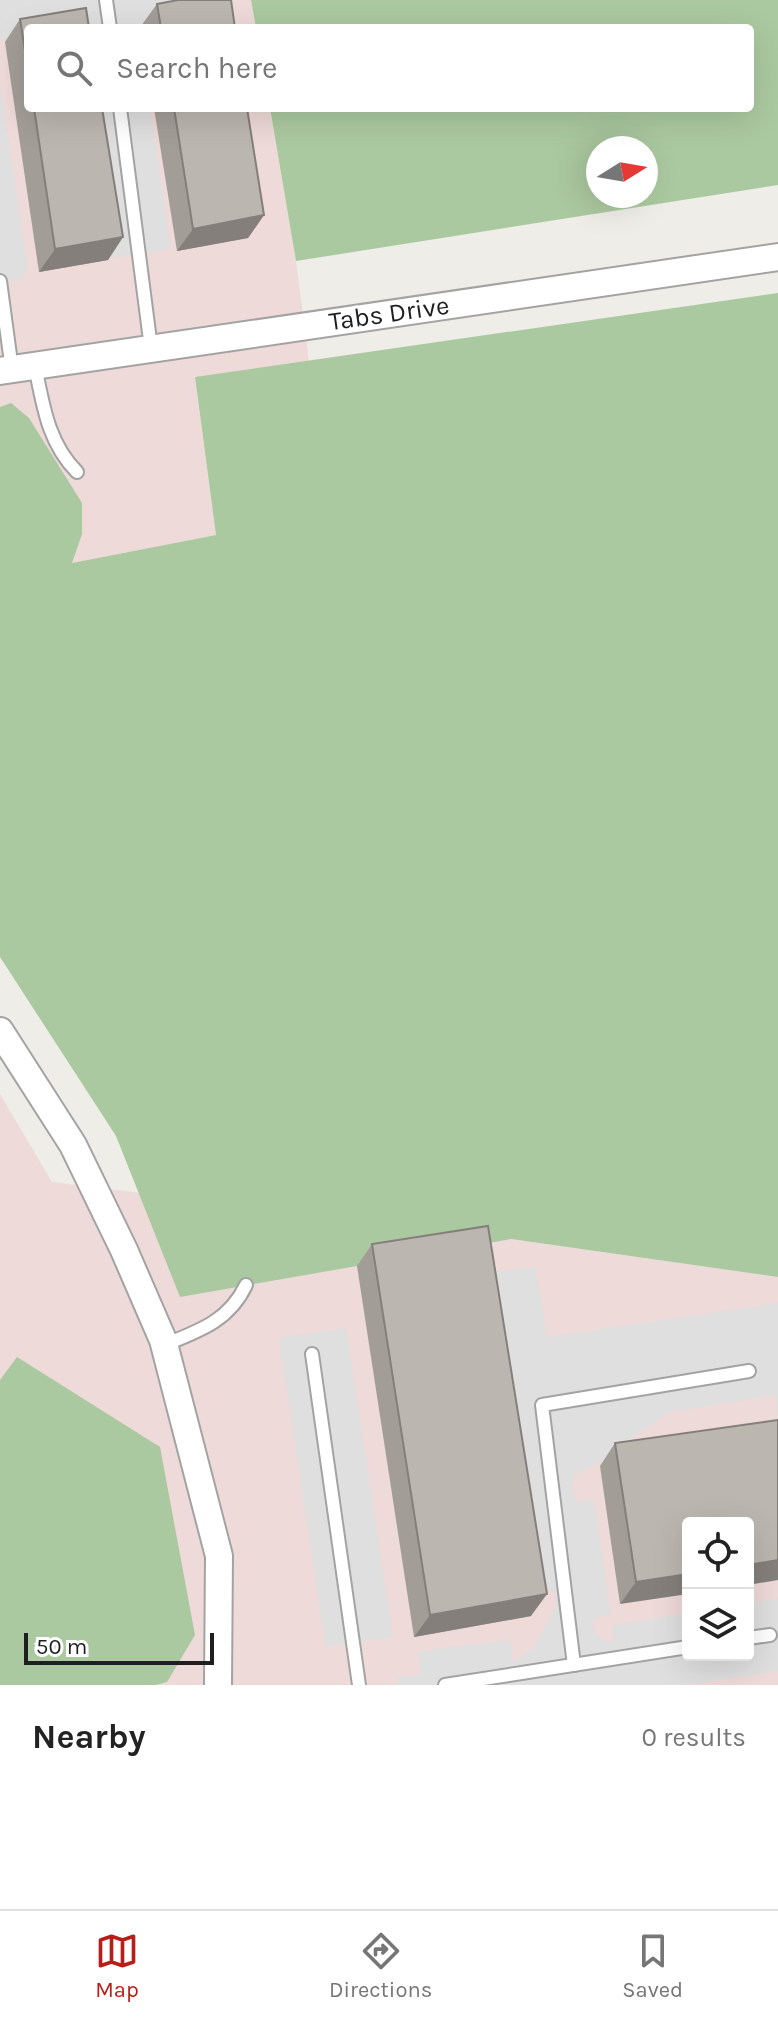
<!DOCTYPE html>
<html lang="en">
<head>
<meta charset="utf-8">
<style>
	body { margin:0; font-family:Karla,sans-serif; background:#f6f6f6; color:#222 }
	.controls { position:absolute; right:24px; bottom:24px; display:grid; overflow:hidden; border-radius:8px; box-shadow:0 8px 32px #0002 }
	.controls button { width:72px; height:72px; display:grid; place-items:center; padding:0; border:0; border-bottom:2px solid #e0e0e0; background:#fff; color:#222; font:40px sans-serif }
	.compass { position:absolute; left:586px; top:136px; width:72px; height:72px; border-radius:50%; background:#fff; box-shadow:0 8px 32px #0002; rotate:79deg }
	.scale { position:absolute; left:24px; bottom:20px; width:190px; box-sizing:border-box; padding-left:8px; border:4px solid #1f1f1f; border-top:0; font-size:22px; line-height:28px; white-space:nowrap; color:#1f1f1f; -webkit-text-stroke:6px #fff; paint-order:stroke }
	.list { margin:0; padding:0; list-style:none }
	h2 { display:flex; justify-content:space-between; align-items:center; height:104px; margin:0; padding:0 32px; font-size:34px }
	h2 small { font-size:26px; font-weight:400; color:#767676 }
	.icon { flex:none; width:44px; height:44px; fill:none; stroke:currentColor; stroke-width:2; stroke-linecap:round; stroke-linejoin:round }
	.map { position:relative; flex:none; width:778px; height:1685px; overflow:hidden }
	.search { position:absolute; background:#fff; box-shadow:0 8px 32px #0002; left:24px; right:24px; top:24px; height:88px; display:flex; align-items:center; gap:20px; box-sizing:border-box; padding:0 28px; border-radius:8px; color:#767676; font-size:30px }
	.sheet { height:224px; background:#fff }
	nav { display:flex; justify-content:space-around; align-items:center; box-sizing:border-box; height:112px; border-top:2px solid #e0e0e0; background:#fff; font-size:22px; color:#767676 }
	nav a { display:grid; justify-items:center; gap:4px }
	nav .on { color:#b81e17 }
	.map>svg:first-child { display:block }
	.commercial { fill:#eedad8; fill-rule:evenodd }
	.forest { fill:#abc9a0; fill-rule:evenodd }
	.parking { fill:#dfdfdf }
	.lines { fill:none; stroke-linecap:round; stroke-linejoin:round }
	.service-casing { stroke:#a3a3a3; stroke-width:16 }
	.minor-casing { stroke:#a3a3a3; stroke-width:30 }
	.service { stroke:#fff; stroke-width:12 }
	.minor { stroke:#fff; stroke-width:26 }
	.wall { fill:#a29d97 }
	.shaded-wall { fill:#847f7b }
	.building { fill:#bcb6b0; stroke:#847f7b; stroke-width:2 }
	.labels { text-anchor:middle; stroke-width:6; stroke-linejoin:round; paint-order:stroke }
	.street-label { font-size:26px; fill:#1f1f1f; stroke:#fff }
</style>
</head>
<body>
<div class="map">
<svg width="778" height="1685" viewBox="0 0 778 1685">
	<rect width="100%" height="100%" fill="#efede7"/>
	<g class="commercial">
		<path d="M 0,0 L 251,0 L 256,28 L 28,28 L 28,108 L 270,108 L 296,261 L 309,361 L 195,378 L 216,535 L 42,569 L 0,701 Z"/>
		<path d="M 0,1094 L 52,1182 L 511,1239 L 778,1277 L 778,1685 L 0,1685 ZM 688,1523 L 748,1523 L 748,1655 L 688,1655 Z"/>
	</g>
	<g class="forest">
		<path d="M 251,0 L 778,0 L 778,185 L 296,261 L 270,108 L 750,108 L 750,28 L 256,28 ZM 646,148 L 646,196 L 598,196 L 598,148 Z"/>
		<path d="M 778,293 L 778,1277 L 511,1239 L 180,1297 L 116,1136 L 0,957 L 0,407 L 11,403 L 29,418 L 82,503 L 82,534 L 72,563 L 216,535 L 195,377 Z"/>
		<path d="M 17,1357 L 160,1447 L 195,1635 L 167,1682 L 156,1685 L 0,1685 L 0,1380 Z"/>
	</g>
	<g class="parking">
		<path d="M 0,0 L 206,0 L 211,10 L 139,22 L 138,28 L 28,28 L 28,35 L 0,40 Z"/>
		<path d="M 0,82 L 27,266 L 22,280 L 0,283 Z"/>
		<path d="M 86,108 L 150,108 L 171,249 L 109,258 Z"/>
		<path d="M 535,1266 L 547,1337 L 778,1303 L 778,1422 L 776,1395 L 667,1413 L 595,1465 L 574,1475 L 572,1484 L 576,1502 L 594,1499 L 611,1615 L 594,1618 L 595,1634 L 609,1643 L 613,1640 L 613,1625 L 688,1613 L 688,1655 L 748,1655 L 748,1603 L 778,1598 L 778,1671 L 687,1685 L 398,1685 L 397,1677 L 421,1674 L 418,1651 L 510,1640 L 513,1662 L 533,1649 L 556,1606 L 555,1590 L 530,1594 L 480,1274 Z"/>
		<path d="M 346,1328 L 393,1637 L 326,1647 L 279,1338 Z"/>
	</g>
	<g class="lines">
		<defs>
			<g id="service">
				<path d="M 106,0 L 110,28"/>
				<path d="M 120,108 L 151,348"/>
				<path d="M 0,281 L 12,370"/>
				<path d="M 35,366 C 43,405 48,443 77,472"/>
				<path d="M 164,1345 C 199,1331 229,1321 246,1285"/>
				<path d="M 312,1354 L 359,1685"/>
				<path d="M 748,1638 L 770,1635"/>
				<path d="M 574,1665 L 542,1405 L 749,1371"/>
				<path d="M 445,1685 L 688,1647"/>
			</g>
			<g id="minor">
				<path d="M 0,371 L 778,257"/>
				<path d="M 0,1031 L 73,1145 L 124,1250 L 163,1340 L 219,1556 L 218,1685"/>
			</g>
		</defs>
		<use href="#service" class="service-casing"/>
		<use href="#minor" class="minor-casing"/>
		<use href="#service" class="service"/>
		<use href="#minor" class="minor"/>
	</g>
	<g class="wall">
		<path d="M 157,4 L 235,28 L 142,28 L 141,26 Z"/>
		<path d="M 20,19 L 28,28 L 28,108 L 102,108 L 123,237 L 108,260 L 39,272 L 5,42 Z"/>
		<path d="M 154,108 L 247,108 L 264,215 L 248,238 L 177,251 Z"/>
		<path d="M 372,1244 L 531,1616 L 414,1637 L 357,1266 Z"/>
		<path d="M 778,1420 L 620,1604 L 600,1466 L 615,1443 Z"/>
	</g>
	<g class="shaded-wall">
		<path d="M 264,215 L 248,238 L 177,251 L 193,229 Z"/>
		<path d="M 123,237 L 108,260 L 39,272 L 55,249 Z"/>
		<path d="M 778,1560 L 778,1580 L 748,1585 L 748,1565 Z"/>
		<path d="M 688,1574 L 688,1594 L 620,1604 L 636,1582 Z"/>
		<path d="M 547,1594 L 531,1616 L 414,1637 L 430,1615 Z"/>
	</g>
	<g class="building">
		<path d="M 178,0 L 231,0 L 235,28 L 161,28 L 157,4 Z"/>
		<path d="M 86,8 L 89,28 L 28,28 L 28,70 L 20,19 Z"/>
		<path d="M 34,108 L 102,108 L 123,237 L 55,249 Z"/>
		<path d="M 174,108 L 247,108 L 264,215 L 193,229 Z"/>
		<path d="M 488,1226 L 547,1594 L 430,1615 L 372,1244 Z"/>
		<path d="M 778,1420 L 778,1560 L 748,1565 L 748,1523 L 688,1523 L 688,1574 L 636,1582 L 615,1443 Z"/>
	</g>
	<g class="labels">
		<g class="street-label">
			<text transform="translate(389 313) rotate(-8)" y="9">Tabs Drive</text>
		</g>
	</g>
</svg>
<div class="controls">
<button><svg class="icon" aria-label="locate" viewBox="0 0 24 24"><circle cx="12" cy="12" r="6"/><path d="M12 2v4M12 18v4M2 12h4M18 12h4"/></svg></button>
<button><svg class="icon" aria-label="layers" viewBox="0 0 24 24"><path d="M12 4l9 5-9 5-9-5zM3 14l9 5 9-5"/></svg></button>
</div>
<svg class="compass" viewBox="-18 -18 36 36"><path d="M0-13l5 13h-10z" fill="#e53935"/><path d="M0 13l5-13h-10z" fill="#767676"/></svg>
<div class="scale">50 m</div>
<div class="search"><svg class="icon" aria-label="search" viewBox="0 0 24 24"><circle cx="10" cy="10" r="6"/><path d="M15 15l6 6"/></svg>Search here</div>
</div>
<section class="sheet">
<h2>Nearby<small>0 results</small></h2>
<ul class="list">
</ul>
</section>
<nav>
<a class="on"><svg class="icon" aria-label="map" viewBox="0 0 24 24"><path d="M3 6l6-2 6 2 6-2v14l-6 2-6-2-6 2zM9 4v14M15 6v14"/></svg>Map</a>
<a><svg class="icon" aria-label="directions" viewBox="0 0 24 24"><path d="M12 3l9 9-9 9-9-9zM9 14v-3h6M13 9l2 2-2 2"/></svg>Directions</a>
<a><svg class="icon" aria-label="saved" viewBox="0 0 24 24"><path d="M7 4h10v16l-5-4-5 4z"/></svg>Saved</a>
</nav>
</body>
</html>
